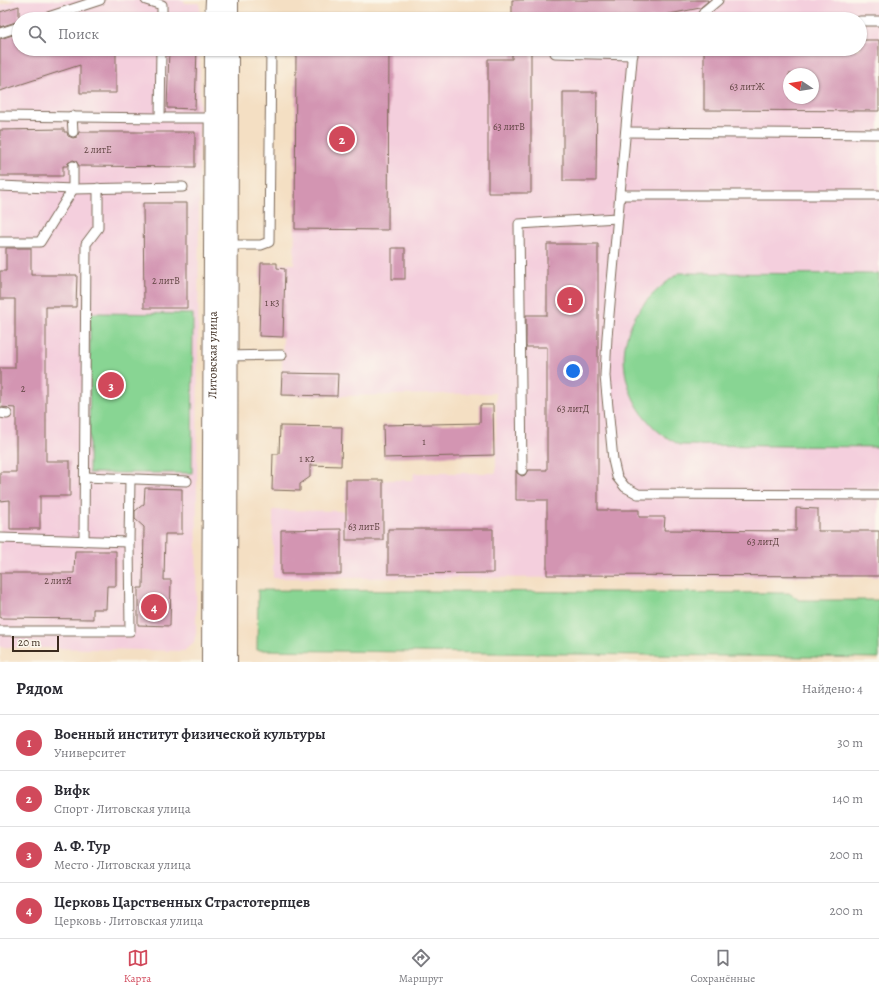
<!DOCTYPE html>
<html lang="ru">
<head>
<meta charset="utf-8">
<style>
	body { margin:0; font-family:Alegreya,serif; background:#f2f2f3; color:#2b2b33 }
	.compass { position:absolute; left:783px; top:68px; width:36px; height:36px; border-radius:50%; background:#fff; box-shadow:0 1px 3px #0004; rotate:282deg }
	.scale { position:absolute; left:12px; bottom:10px; width:47px; box-sizing:border-box; padding-left:4px; border:2px solid #3b2a1e; border-top:0; font-size:11px; line-height:14px; white-space:nowrap; color:#3b2a1e; -webkit-text-stroke:3px #fbf7ec; paint-order:stroke }
	.you { position:absolute; left:573px; top:371px; width:14px; height:14px; margin:-10px; border:3px solid #fff; border-radius:50%; background:#1a73e8; box-shadow:0 0 0 6px #1a73e833 }
	.badge { display:grid; place-items:center; width:26px; height:26px; border-radius:50%; background:#d1495b; color:#fff; font-size:13px; font-weight:700 }
	.pin { position:absolute; translate:-50% -50%; border:2px solid #fff; box-shadow:0 1px 4px #0006 }
	.list { margin:0; padding:0; list-style:none }
	h2 { display:flex; justify-content:space-between; align-items:center; height:52px; margin:0; padding:0 16px; font-size:17px }
	h2 small { font-size:13px; font-weight:400; color:#7c7c81 }
	.list li { display:grid; grid-template-columns:26px 1fr auto; gap:12px; align-items:center; box-sizing:border-box; height:56px; padding:0 16px; border-top:1px solid #e1e1e2 }
	.list b { display:block; font-size:15px; white-space:nowrap }
	.list p { margin:0; font-size:13px; white-space:nowrap; color:#7c7c81 }
	.list em { font-size:13px; font-style:normal; color:#7c7c81 }
	.icon { flex:none; width:22px; height:22px; fill:none; stroke:currentColor; stroke-width:2; stroke-linecap:round; stroke-linejoin:round }
	.map { position:relative; flex:none; width:879px; height:662px; overflow:hidden }
	.search { position:absolute; background:#fff; box-shadow:0 1px 3px #0004; left:12px; right:12px; top:12px; height:44px; display:flex; align-items:center; gap:10px; box-sizing:border-box; padding:0 14px; border-radius:22px; color:#7c7c81; font-size:15px }
	.sheet { height:276px; background:#fff }
	nav { display:flex; justify-content:space-around; align-items:center; box-sizing:border-box; height:56px; border-top:1px solid #e1e1e2; background:#fff; font-size:11px; color:#7c7c81 }
	nav a { display:grid; justify-items:center; gap:2px }
	nav .on { color:#d1495b }
	.map>svg:first-child { display:block }
	.built { fill:#f4cfdd; fill-rule:evenodd }
	.green { fill:#88d593; stroke:#628058 }
	.building { fill:#d395b2; fill-rule:evenodd }
	.lines { fill:none; stroke-linecap:round; stroke-linejoin:round }
	.lane-casing { stroke:#7c6958; stroke-width:11 }
	.street-casing { stroke:#7c6958; stroke-width:20 }
	.lane { stroke:#fff; stroke-width:9 }
	.street { stroke:#fff; stroke-width:18 }
	.labels { text-anchor:middle; stroke-width:4; stroke-linejoin:round; paint-order:stroke }
	.number-label { font-size:10px; fill:#614543 }
	.street-label { font-size:12px; fill:#3b2a1e; stroke:#fbf7ec }
</style>
</head>
<body>
<div class="map">
<svg width="879" height="662" viewBox="0 0 879 662">
	<rect width="100%" height="100%" fill="#fbf7ec"/>
	<filter id="ink" filterUnits="userSpaceOnUse"><feTurbulence type="fractalNoise" baseFrequency=".025" numOctaves="2"/><feDisplacementMap in="SourceGraphic" scale="8" xChannelSelector="R" yChannelSelector="G"/><feConvolveMatrix kernelMatrix="1 2 1 2 8 2 1 2 1" color-interpolation-filters="sRGB"/></filter>
	<filter id="wash" filterUnits="userSpaceOnUse"><feTurbulence type="fractalNoise" baseFrequency=".012" numOctaves="4" result="noise"/><feDisplacementMap in="SourceGraphic" scale="16" xChannelSelector="R" yChannelSelector="G"/><feGaussianBlur stdDeviation="0.9" result="paint"/><feColorMatrix in="noise" values="0 0 0 0 0 0 0 0 0 0 0 0 0 0 0 0 0 1.4 0 .05"/><feComposite in="paint" operator="in"/></filter>
	<g filter="url(#wash)">
		<rect width="100%" height="100%" fill="#f4dfc3"/>
		<g class="built">
			<path d="M 15,0 L 184,0 L 184,3 L 200,3 L 200,19 L 19,19 L 19,49 L 200,49 L 196,633 L 194,642 L 184,651 L 0,647 L 0,5 Z"/>
			<path d="M 512,0 L 879,0 L 879,577 L 273,578 L 273,510 L 345,511 L 346,480 L 413,480 L 414,473 L 496,473 L 496,393 L 337,396 L 281,395 L 283,337 L 259,336 L 261,263 L 294,264 L 295,229 L 388,229 L 389,49 L 860,49 L 860,19 L 512,19 ZM 789,74 L 813,74 L 813,98 L 789,98 Z"/>
		</g>
		<g class="green">
			<path d="M 679,273 L 879,274 L 879,447 L 680,445 C 673,441 665,437 659,432 C 622,400 611,345 643,305 C 653,293 666,282 679,273 Z"/>
			<path d="M 90,313 L 193,314 L 192,473 L 89,473 Z"/>
			<path d="M 258,590 L 789,593 L 799,600 L 879,600 L 879,658 L 257,650 Z"/>
		</g>
		<g id="blocks">
			<g class="building">
				<path d="M 512,0 L 708,0 L 708,1 L 700,8 L 644,19 L 512,19 Z"/>
				<path d="M 19,6 L 19,21 L 0,27 L 0,12 Z"/>
				<path d="M 19,33 L 19,49 L 116,49 L 116,93 L 80,93 L 80,65 L 0,91 L 0,39 Z"/>
				<path d="M 860,40 L 879,40 L 879,111 L 704,110 L 704,49 L 860,49 ZM 789,74 L 813,74 L 813,98 L 789,98 Z"/>
				<path d="M 169,49 L 197,49 L 195,109 L 167,108 Z"/>
				<path d="M 296,49 L 389,49 L 388,230 L 295,229 Z"/>
				<path d="M 512,49 L 531,49 L 531,193 L 488,193 L 488,59 L 512,59 Z"/>
				<path d="M 563,92 L 597,92 L 596,181 L 563,181 Z"/>
				<path d="M 64,129 L 64,132 L 67,132 L 68,136 L 73,138 L 77,137 L 79,132 L 195,132 L 195,167 L 79,166 L 76,161 L 73,160 L 68,163 L 67,166 L 63,166 L 63,176 L 0,176 L 0,130 Z"/>
				<path d="M 143,203 L 187,203 L 187,308 L 144,308 Z"/>
				<path d="M 547,244 L 598,244 L 598,510 L 639,510 L 639,517 L 665,517 L 664,530 L 796,531 L 796,508 L 818,509 L 818,531 L 879,531 L 879,576 L 547,575 L 547,500 L 516,500 L 516,470 L 517,473 L 522,476 L 525,475 L 528,470 L 547,470 L 547,347 L 526,347 L 526,315 L 547,315 Z"/>
				<path d="M 6,248 L 31,248 L 31,275 L 77,275 L 76,307 L 46,307 L 46,461 L 70,461 L 70,496 L 40,496 L 40,529 L 10,529 L 10,500 L 0,501 L 0,472 L 16,472 L 16,408 L 0,407 L 0,368 L 15,368 L 15,299 L 0,299 L 0,271 L 6,271 Z"/>
				<rect x="392" y="248" width="13" height="31"/>
				<path d="M 261,263 L 277,263 L 277,268 L 285,269 L 283,337 L 259,336 Z"/>
				<path d="M 282,373 L 338,374 L 337,396 L 281,395 Z"/>
				<path d="M 480,405 L 493,405 L 494,455 L 384,458 L 383,425 L 480,423 Z"/>
				<path d="M 280,426 L 342,427 L 341,466 L 310,465 L 310,477 L 300,484 L 300,491 L 272,490 L 273,454 L 279,454 Z"/>
				<rect x="346" y="480" width="37" height="60"/>
				<path d="M 145,488 L 182,489 L 182,534 L 165,534 L 164,580 L 171,580 L 170,626 L 138,625 L 138,588 L 143,588 L 144,527 L 135,519 L 135,511 L 144,504 Z"/>
				<path d="M 341,529 L 341,574 L 281,574 L 281,530 Z"/>
				<path d="M 388,529 L 493,529 L 493,573 L 388,574 Z"/>
				<path d="M 75,551 L 116,551 L 116,586 L 107,586 L 106,609 L 93,609 L 93,619 L 0,618 L 0,573 L 74,573 Z"/>
			</g>
		</g>
	</g>
	<g filter="url(#ink)">
		<use href="#blocks" fill-opacity="0" stroke="#7c6958" stroke-width="1"/>
		<g class="lines">
			<defs>
				<g id="lane">
					<path d="M 146,0 L 162,5 L 162,19"/>
					<path d="M 42,19 L 100,0"/>
					<path d="M 700,19 L 705,11 L 718,0"/>
					<path d="M 860,21 L 879,21"/>
					<path d="M 0,33 L 19,27"/>
					<path d="M 161,49 L 160,118 L 216,118"/>
					<path d="M 633,49 L 607,337 L 605,376 L 613,460 L 617,477 L 625,487 L 638,494 L 879,495"/>
					<path d="M 555,53 L 633,55"/>
					<path d="M 0,116 L 160,118"/>
					<path d="M 72,116 L 73,132"/>
					<path d="M 626,132 L 879,134"/>
					<path d="M 0,186 L 73,189 L 183,187"/>
					<path d="M 620,195 L 879,195"/>
					<path d="M 0,242 L 40,242 L 73,189 L 73,166"/>
					<path d="M 226,245 L 261,245 L 269,242 L 271,49"/>
					<path d="M 226,356 L 282,355"/>
					<path d="M 0,413 L 7,414"/>
					<path d="M 522,470 L 519,224 L 617,218"/>
					<path d="M 85,477 L 187,481"/>
					<path d="M 0,538 L 129,542 L 130,479"/>
					<path d="M 84,541 L 86,244 L 98,228 L 98,188"/>
					<path d="M 0,631 L 130,631 L 129,542"/>
				</g>
				<g id="street">
					<path d="M 214,19 L 215,0"/>
					<path d="M 229,19 L 229,0"/>
					<path id="s1" d="M 211,662 L 214,49"/>
					<path d="M 228,662 L 229,49"/>
				</g>
			</defs>
			<use href="#lane" class="lane-casing"/>
			<use href="#street" class="street-casing"/>
			<use href="#lane" class="lane"/>
			<use href="#street" class="street"/>
		</g>
	</g>
	<g class="labels">
		<g class="number-label">
			<text x="747" y="90">63 литЖ</text>
			<text x="509" y="130">63 литВ</text>
			<text x="98" y="153">2 литЕ</text>
			<text x="166" y="284">2 литВ</text>
			<text x="272" y="306">1 к3</text>
			<text x="23" y="392">2</text>
			<text x="573" y="412">63 литД</text>
			<text x="424" y="445">1</text>
			<text x="307" y="462">1 к2</text>
			<text x="364" y="530">63 литБ</text>
			<text x="763" y="545">63 литД</text>
			<text x="58" y="584">2 литЯ</text>
		</g>
		<g class="street-label">
			<text dy="4" stroke="none"><textPath href="#s1" startOffset="307">Литовская улица</textPath></text>
		</g>
	</g>
</svg>
<svg class="compass" viewBox="-18 -18 36 36"><path d="M0-13l5 13h-10z" fill="#e53935"/><path d="M0 13l5-13h-10z" fill="#7c7c81"/></svg>
<div class="scale">20 m</div>
<div class="you"></div>
<div class="pin badge" style="left:570px;top:300px">1</div>
<div class="pin badge" style="left:342px;top:139px">2</div>
<div class="pin badge" style="left:111px;top:385px">3</div>
<div class="pin badge" style="left:154px;top:607px">4</div>
<div class="search"><svg class="icon" aria-label="search" viewBox="0 0 24 24"><circle cx="10" cy="10" r="6"/><path d="M15 15l6 6"/></svg>Поиск</div>
</div>
<section class="sheet">
<h2>Рядом<small>Найдено: 4</small></h2>
<ul class="list">
<li><span class="badge">1</span><div><b>Военный институт физической культуры</b><p>Университет</p></div><em>30 m</em></li>
<li><span class="badge">2</span><div><b>Вифк</b><p>Спорт · Литовская улица</p></div><em>140 m</em></li>
<li><span class="badge">3</span><div><b>А. Ф. Тур</b><p>Место · Литовская улица</p></div><em>200 m</em></li>
<li><span class="badge">4</span><div><b>Церковь Царственных Страстотерпцев</b><p>Церковь · Литовская улица</p></div><em>200 m</em></li>
</ul>
</section>
<nav>
<a class="on"><svg class="icon" aria-label="map" viewBox="0 0 24 24"><path d="M3 6l6-2 6 2 6-2v14l-6 2-6-2-6 2zM9 4v14M15 6v14"/></svg>Карта</a>
<a><svg class="icon" aria-label="directions" viewBox="0 0 24 24"><path d="M12 3l9 9-9 9-9-9zM9 14v-3h6M13 9l2 2-2 2"/></svg>Маршрут</a>
<a><svg class="icon" aria-label="saved" viewBox="0 0 24 24"><path d="M7 4h10v16l-5-4-5 4z"/></svg>Сохранённые</a>
</nav>
</body>
</html>
